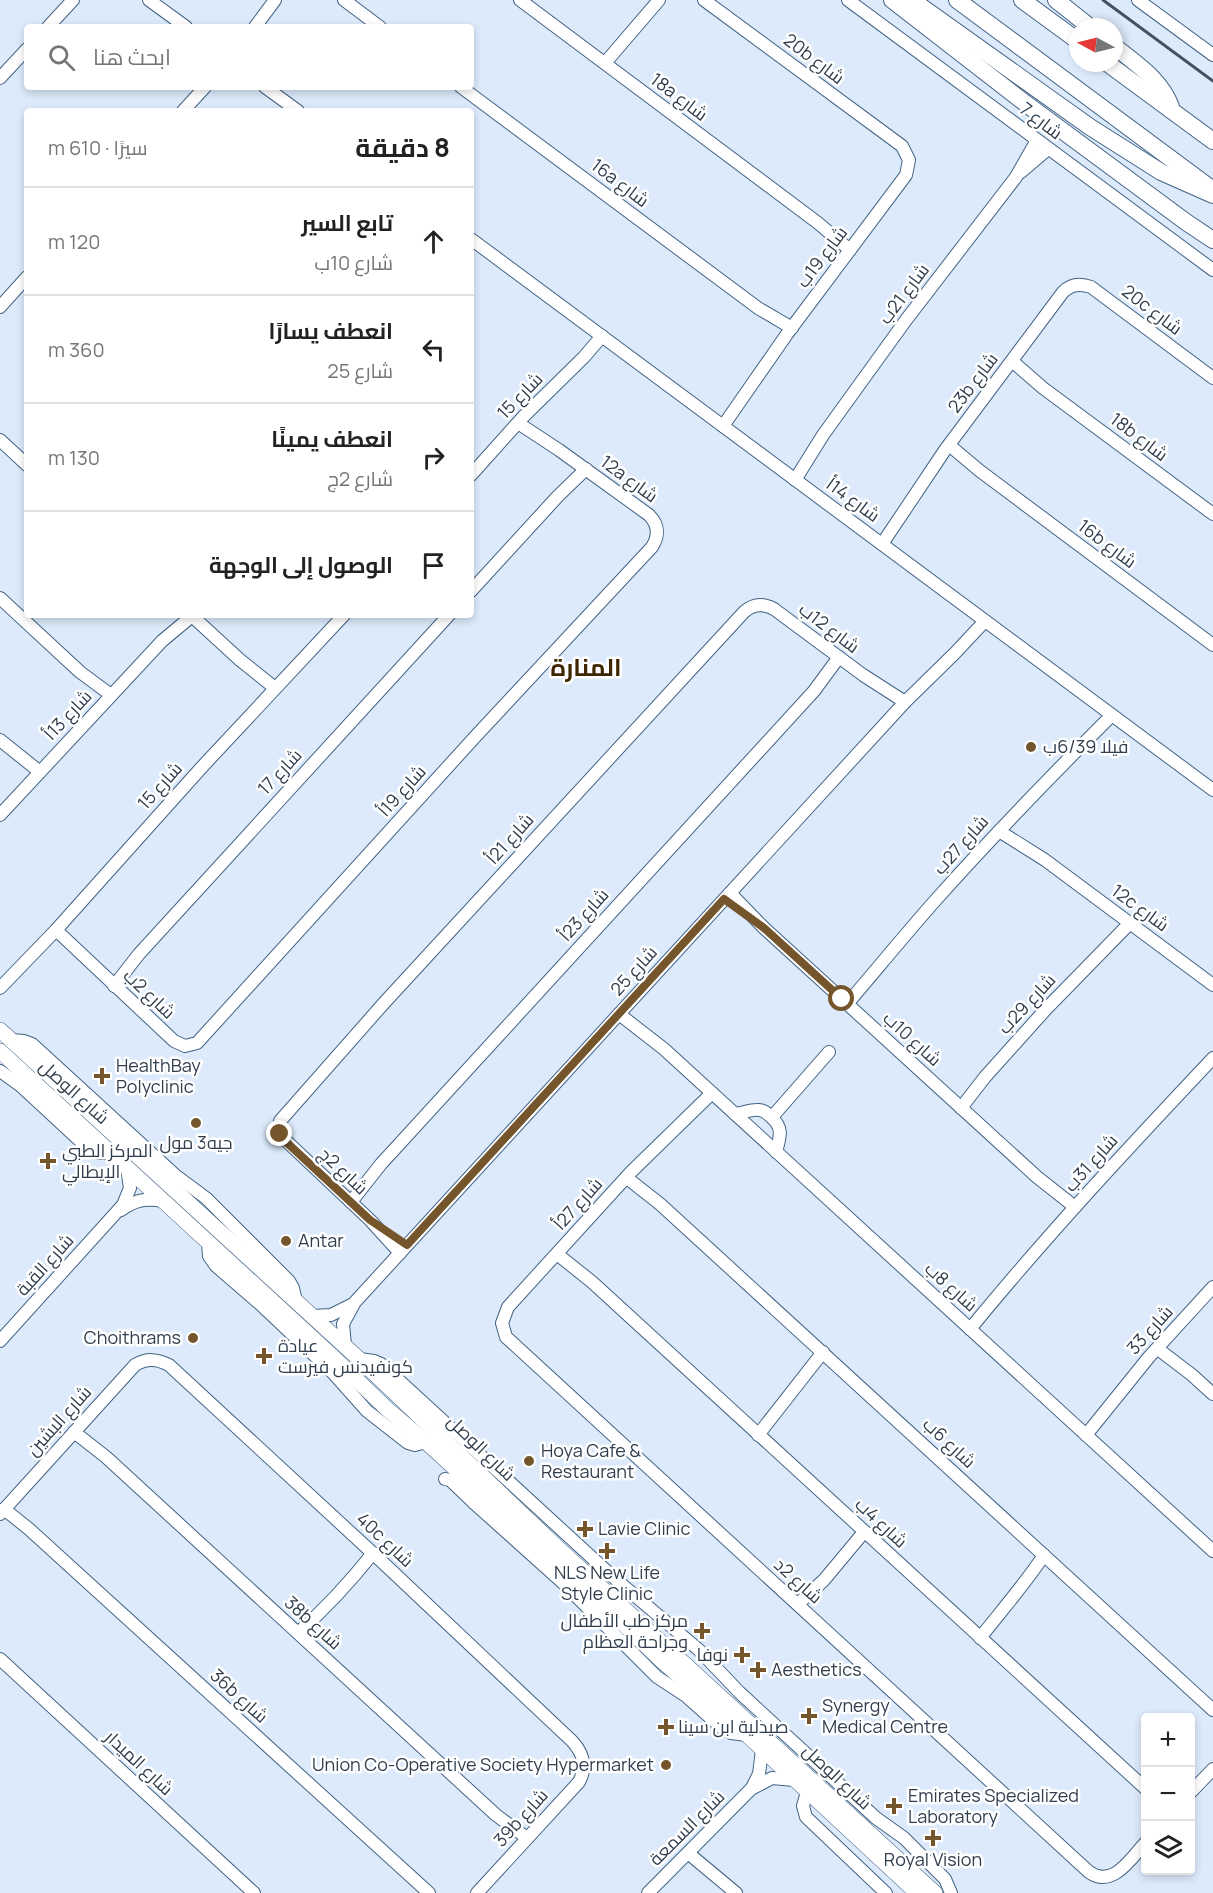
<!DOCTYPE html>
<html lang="ar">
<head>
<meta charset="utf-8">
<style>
	body { margin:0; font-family:Manrope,Cairo,sans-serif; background:#f6f6f6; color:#222; direction:rtl }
	.controls { position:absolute; right:18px; bottom:18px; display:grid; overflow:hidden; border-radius:6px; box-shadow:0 3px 9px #0003 }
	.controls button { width:54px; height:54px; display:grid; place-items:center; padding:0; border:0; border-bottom:2px solid #e0e0e0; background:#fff; color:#222; font:30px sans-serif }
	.compass { position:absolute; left:1069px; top:18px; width:54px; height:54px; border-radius:50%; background:#fff; box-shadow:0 3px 9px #0003; rotate:277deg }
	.stop { position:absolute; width:18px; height:18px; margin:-14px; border:4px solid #75552b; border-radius:50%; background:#fff }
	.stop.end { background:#75552b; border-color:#fff; box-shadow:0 2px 6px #0008 }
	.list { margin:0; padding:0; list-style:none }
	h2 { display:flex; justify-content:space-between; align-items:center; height:78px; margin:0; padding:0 24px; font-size:26px }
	h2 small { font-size:20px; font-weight:400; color:#767676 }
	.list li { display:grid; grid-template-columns:39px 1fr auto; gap:18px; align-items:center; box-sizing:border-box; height:108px; padding:0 24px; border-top:2px solid #e0e0e0 }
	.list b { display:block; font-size:22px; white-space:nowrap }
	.list p { margin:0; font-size:20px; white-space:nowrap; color:#767676 }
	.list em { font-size:20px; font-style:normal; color:#767676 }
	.icon { flex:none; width:33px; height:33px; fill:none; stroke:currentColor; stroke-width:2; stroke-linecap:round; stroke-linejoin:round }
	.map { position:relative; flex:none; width:1213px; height:1893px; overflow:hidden; direction:ltr }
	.search { position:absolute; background:#fff; box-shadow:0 3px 9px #0003; left:24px; top:24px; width:450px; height:66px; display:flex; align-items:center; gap:15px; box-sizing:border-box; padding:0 21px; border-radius:6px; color:#767676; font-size:22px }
	.panel { position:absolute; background:#fff; box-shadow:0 3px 9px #0003; left:24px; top:108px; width:450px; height:510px; border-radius:6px; direction:rtl }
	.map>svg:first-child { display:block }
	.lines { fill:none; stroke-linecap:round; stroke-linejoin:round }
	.minor-casing { stroke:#436385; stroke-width:14 }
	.major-casing { stroke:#436385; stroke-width:16 }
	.highway-casing { stroke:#436385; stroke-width:18 }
	.minor { stroke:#fff; stroke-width:12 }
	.major { stroke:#fff; stroke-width:15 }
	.highway { stroke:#fff; stroke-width:16 }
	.rail { stroke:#435161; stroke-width:3 }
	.route { stroke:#75552b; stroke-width:8 }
	.poi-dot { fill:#75552b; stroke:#fff; stroke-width:2 }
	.labels { text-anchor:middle; stroke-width:5; stroke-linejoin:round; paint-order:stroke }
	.street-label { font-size:18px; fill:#303e4e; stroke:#fff }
	.poi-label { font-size:18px; fill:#303e4e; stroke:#fff; text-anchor:start }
	.district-label { font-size:24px; font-weight:bold; fill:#3e2602; stroke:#fff }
</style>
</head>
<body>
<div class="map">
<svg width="1213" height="1893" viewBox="0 0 1213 1893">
	<rect width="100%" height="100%" fill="#dceafb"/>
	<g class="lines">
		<defs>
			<g id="minor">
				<path d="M 149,0 L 186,27"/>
				<path d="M 344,0 L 380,27"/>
				<path d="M 520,0 L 818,223 L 850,250"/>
				<path d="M 704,0 L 902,146 L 909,160 L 906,175 L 787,334 L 723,426"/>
				<path d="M 848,0 L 1213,270"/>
				<path d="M 1138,0 L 1213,55"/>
				<path d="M 48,27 L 73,0"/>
				<path d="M 255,27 L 275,0"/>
				<path d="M 605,63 L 659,0"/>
				<path d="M 0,78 L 27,49"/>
				<path d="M 265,87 L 298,111"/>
				<path d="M 461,87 L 758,308 L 792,328"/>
				<path d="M 183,111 L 205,87"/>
				<path d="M 1021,172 L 1048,149"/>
				<path d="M 471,239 L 1213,790"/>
				<path d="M 0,307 L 27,277"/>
				<path d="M 1012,361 L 1043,388 L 1213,514"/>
				<path d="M 0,440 L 27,465"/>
				<path d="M 949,445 L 980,471 L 1213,645"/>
				<path d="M 471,475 L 524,416 L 584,357 L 602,336"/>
				<path d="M 795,480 L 823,435 L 906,320 L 1016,177 L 1037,140"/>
				<path d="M 882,544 L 945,450 L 1063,292 C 1071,284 1080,283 1091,287 L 1213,378"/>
				<path d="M 471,591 L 558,496 L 586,469"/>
				<path d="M 0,598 L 80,672 L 111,695"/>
				<path d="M 191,615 L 240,660 L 275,688"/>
				<path d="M 0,740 L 40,772"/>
				<path d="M 0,815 L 162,641 L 192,616"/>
				<path d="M 999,831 L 1045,860 L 1213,985"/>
				<path d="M 730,893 L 764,928 L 1037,1177 L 1075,1207"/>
				<path d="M 56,930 L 174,1041 L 185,1046 L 197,1043 L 474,738 L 652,547 C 659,536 659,525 649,515 L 559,450 L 518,423"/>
				<path d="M 114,986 L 139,954 L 449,615"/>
				<path d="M 0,988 L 56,930 L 202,767 L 344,615"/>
				<path d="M 847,1004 C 876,970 904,936 933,903 C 990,839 1051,776 1112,715"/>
				<path d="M 619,1014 L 664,1049 L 1213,1551"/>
				<path d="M 11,1040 L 24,1041 L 32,1044 L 175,1175 L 206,1198 L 289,1281 L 293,1288 L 296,1301"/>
				<path d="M 0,1071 L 21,1086 L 89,1149 L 98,1153 L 112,1153"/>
				<path d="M 712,1093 L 631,1172 L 508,1307 L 502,1323 L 506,1337 L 1089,1872 C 1113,1889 1131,1858 1146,1842"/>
				<path d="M 961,1108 L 985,1077 L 1047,1008 L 1130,923"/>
				<path d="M 735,1114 C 743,1113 752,1109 759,1110 C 764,1110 768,1114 771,1117 C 784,1128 780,1137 776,1152"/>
				<path d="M 772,1117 L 829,1052"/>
				<path d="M 627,1178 L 660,1204 L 1213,1710"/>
				<path d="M 351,1202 L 381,1164 L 814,691 L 839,657"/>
				<path d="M 121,1210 C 135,1200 145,1198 163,1201"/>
				<path d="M 208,1242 L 209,1256 L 216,1266 L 260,1304 L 334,1374 L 367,1411 L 408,1443 L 415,1445 L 426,1442"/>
				<path d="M 400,1253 L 370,1220 L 282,1137 L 279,1130 L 280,1121 L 384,1003 L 744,612 C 753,604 763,603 774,609 L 863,675 L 905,702"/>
				<path d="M 557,1254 L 592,1282 L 1146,1789"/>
				<path d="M 312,1316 L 331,1315 L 351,1305"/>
				<path d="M 970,1329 C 1047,1235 1130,1146 1213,1058"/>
				<path d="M 0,1341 L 123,1205 L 130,1188 L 127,1168"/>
				<path d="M 345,1345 L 343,1324 L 355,1302 L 905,702 L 955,653 L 985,621"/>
				<path d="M 1158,1349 L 1192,1375 L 1213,1394"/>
				<path d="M 359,1359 L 374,1361 L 381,1364 L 613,1577 L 699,1650 L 739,1692 L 876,1818 L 904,1838 L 945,1879 L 951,1893"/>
				<path d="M 74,1432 L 106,1457 L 496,1815 L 527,1838"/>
				<path d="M 758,1435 L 823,1352"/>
				<path d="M 1086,1435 L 1149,1357 L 1213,1287"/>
				<path d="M 445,1479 L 450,1480 L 474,1503"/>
				<path d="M 473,1485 L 472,1496 L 474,1503 L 561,1581 L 657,1677 L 686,1696 L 723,1729 L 731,1733 L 747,1735"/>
				<path d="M 4,1509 L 29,1529 L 429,1893"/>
				<path d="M 0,1514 L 135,1365 C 147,1358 157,1359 169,1365 L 378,1558 L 572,1741 C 584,1754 587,1767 579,1782 L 477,1893"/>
				<path d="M 798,1604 L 824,1580 L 864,1532"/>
				<path d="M 298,1633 C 326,1608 350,1582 373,1553"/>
				<path d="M 980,1638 C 1002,1610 1025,1584 1044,1555"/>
				<path d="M 0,1659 L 254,1893"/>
				<path d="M 752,1788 L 759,1774 L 762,1750"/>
				<path d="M 807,1792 L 803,1806 L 806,1817 L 886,1893"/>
				<path d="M 1190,1793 L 1213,1769"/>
				<path d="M 688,1853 L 736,1893"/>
				<path d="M 648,1893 L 751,1789 L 772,1778 L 794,1780"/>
			</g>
			<g id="major">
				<path d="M 0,1030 L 359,1359 L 559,1549 L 935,1893"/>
				<path d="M 0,1051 L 331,1355 L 387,1409 L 426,1442 L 588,1590 L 661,1660 L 747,1735 L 917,1893"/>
			</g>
			<g id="highway">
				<path d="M 892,0 L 1025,103 L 1186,222 L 1213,240"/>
				<path d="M 912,0 L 1090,127 L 1161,172 L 1213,195"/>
				<path d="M 957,0 L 1209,187"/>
				<path d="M 1022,0 L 1078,41"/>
				<path d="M 1056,0 L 1090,27"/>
				<path d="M 1114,46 C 1136,64 1161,79 1171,107"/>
				<path d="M 1107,63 L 1213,141"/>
			</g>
		</defs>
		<use href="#minor" class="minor-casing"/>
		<use href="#major" class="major-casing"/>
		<use href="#highway" class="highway-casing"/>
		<use href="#minor" class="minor"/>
		<use href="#major" class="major"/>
		<use href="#highway" class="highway"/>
		<path class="rail" d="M 1103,0 L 1213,81"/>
	</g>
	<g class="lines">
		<path class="route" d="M 280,1134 L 284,1140 L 370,1220 L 407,1245 L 724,899 L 764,928 L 842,999"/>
	</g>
	<g class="poi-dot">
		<circle cx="1031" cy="747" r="6"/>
		<path d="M99 1067h6v6h6v6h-6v6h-6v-6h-6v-6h6z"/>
		<circle cx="196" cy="1123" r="6"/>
		<path d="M45 1152h6v6h6v6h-6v6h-6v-6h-6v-6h6z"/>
		<circle cx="286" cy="1241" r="6"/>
		<circle cx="193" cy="1338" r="6"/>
		<path d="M261 1347h6v6h6v6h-6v6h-6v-6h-6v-6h6z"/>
		<circle cx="529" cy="1461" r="6"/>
		<path d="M582 1520h6v6h6v6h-6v6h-6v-6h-6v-6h6z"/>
		<path d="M604 1542h6v6h6v6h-6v6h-6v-6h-6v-6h6z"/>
		<path d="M699 1622h6v6h6v6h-6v6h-6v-6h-6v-6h6z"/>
		<path d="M739 1646h6v6h6v6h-6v6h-6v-6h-6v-6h6z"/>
		<path d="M755 1661h6v6h6v6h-6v6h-6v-6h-6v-6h6z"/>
		<path d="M806 1707h6v6h6v6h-6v6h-6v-6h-6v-6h6z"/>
		<path d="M663 1718h6v6h6v6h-6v6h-6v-6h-6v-6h6z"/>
		<circle cx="666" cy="1765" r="6"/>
		<path d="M891 1797h6v6h6v6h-6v6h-6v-6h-6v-6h6z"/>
		<path d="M930 1829h6v6h6v6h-6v6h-6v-6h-6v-6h6z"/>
	</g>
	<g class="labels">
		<g class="street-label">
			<text transform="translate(814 59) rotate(37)" y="6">20b شارع</text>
			<text transform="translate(679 97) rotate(37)" y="6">18a شارع</text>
			<text transform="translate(1041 121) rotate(37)" y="6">شارع 7</text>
			<text transform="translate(620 183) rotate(37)" y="6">16a شارع</text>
			<text transform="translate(822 257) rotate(-53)" y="6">شارع 19ب</text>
			<text transform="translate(904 294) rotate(-53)" y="6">شارع 21ب</text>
			<text transform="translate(1152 310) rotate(37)" y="6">20c شارع</text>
			<text transform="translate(973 383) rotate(-53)" y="6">23b شارع</text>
			<text transform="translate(520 396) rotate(-46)" y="6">شارع 15</text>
			<text transform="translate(1139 437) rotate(37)" y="6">18b شارع</text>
			<text transform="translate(629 479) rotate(36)" y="6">12a شارع</text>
			<text transform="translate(853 500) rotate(36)" y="6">شارع 14أ</text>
			<text transform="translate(1107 544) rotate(37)" y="6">16b شارع</text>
			<text transform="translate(829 628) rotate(37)" y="6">شارع 12ب</text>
			<text transform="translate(68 715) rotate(-47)" y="6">شارع 13أ</text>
			<text transform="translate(280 772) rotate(-47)" y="6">شارع 17</text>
			<text transform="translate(160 786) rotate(-48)" y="6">شارع 15</text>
			<text transform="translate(402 791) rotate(-48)" y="6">شارع 19أ</text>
			<text transform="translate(510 839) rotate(-48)" y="6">شارع 21أ</text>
			<text transform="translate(961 845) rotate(-48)" y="6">شارع 27ب</text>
			<text transform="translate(1140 908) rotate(36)" y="6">12c شارع</text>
			<text transform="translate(584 915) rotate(-48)" y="6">شارع 23أ</text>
			<text transform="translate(634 971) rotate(-48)" y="6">شارع 25</text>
			<text transform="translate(149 994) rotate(43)" y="6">شارع 2ب</text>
			<text transform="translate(1027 1004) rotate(-47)" y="6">شارع 29ب</text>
			<text transform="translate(912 1039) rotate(42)" y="6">شارع 10ب</text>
			<text transform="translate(74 1092) rotate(42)" y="6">شارع الوصل</text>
			<text transform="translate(1091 1163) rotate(-48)" y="6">شارع 31ب</text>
			<text transform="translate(343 1171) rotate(43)" y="6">شارع 2ج</text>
			<text transform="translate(578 1204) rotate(-48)" y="6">شارع 27أ</text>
			<text transform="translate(45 1265) rotate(-48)" y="6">شارع القبة</text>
			<text transform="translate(951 1287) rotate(42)" y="6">شارع 8ب</text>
			<text transform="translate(1150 1330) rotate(-48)" y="6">شارع 33</text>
			<text transform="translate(59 1421) rotate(-48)" y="6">شارع البشين</text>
			<text transform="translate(949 1443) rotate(43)" y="6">شارع 6ب</text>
			<text transform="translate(481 1448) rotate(44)" y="6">شارع الوصل</text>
			<text transform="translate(881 1523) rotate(43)" y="6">شارع 4ب</text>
			<text transform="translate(385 1540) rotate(43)" y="6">40c شارع</text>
			<text transform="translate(798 1581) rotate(42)" y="6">شارع 2د</text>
			<text transform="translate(313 1623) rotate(42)" y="6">38b شارع</text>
			<text transform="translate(239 1696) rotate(42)" y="6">36b شارع</text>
			<text transform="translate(139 1763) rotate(43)" y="6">شارع الميدار</text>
			<text transform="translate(837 1777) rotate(43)" y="6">شارع الوصل</text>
			<text transform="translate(521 1818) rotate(-48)" y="6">39b شارع</text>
			<text transform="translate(687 1828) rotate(-45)" y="6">شارع السمعة</text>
		</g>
		<g class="poi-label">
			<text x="1043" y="753">فيلا 6/39ب</text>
			<text x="116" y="1072">HealthBay<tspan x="116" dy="21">Polyclinic</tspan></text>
			<text x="196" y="1149" text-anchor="middle">جيه3 مول</text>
			<text x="62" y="1157">المركز الطبي<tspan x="62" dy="21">الإيطالي</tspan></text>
			<text x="298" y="1247">Antar</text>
			<text x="181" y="1344" text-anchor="end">Choithrams</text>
			<text x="278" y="1352">عيادة<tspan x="278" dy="21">كونفيدنس فيرست</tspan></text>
			<text x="541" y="1457">Hoya Cafe &amp;<tspan x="541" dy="21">Restaurant</tspan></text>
			<text x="598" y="1535">Lavie Clinic</text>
			<text x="607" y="1579" text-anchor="middle">NLS New Life<tspan x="607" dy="21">Style Clinic</tspan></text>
			<text x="688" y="1627" text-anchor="end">مركز طب الأطفال<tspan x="688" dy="21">وجراحة العظام</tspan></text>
			<text x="728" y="1661" text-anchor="end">نوفا</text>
			<text x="771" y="1676">Aesthetics</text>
			<text x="822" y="1712">Synergy<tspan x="822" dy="21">Medical Centre</tspan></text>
			<text x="678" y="1733">صيدلية ابن سينا</text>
			<text x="654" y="1771" text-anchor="end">Union Co-Operative Society Hypermarket</text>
			<text x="908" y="1802">Emirates Specialized<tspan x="908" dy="21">Laboratory</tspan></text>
			<text x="933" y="1866" text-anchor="middle">Royal Vision</text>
		</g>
		<g class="district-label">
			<text x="586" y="676">المنارة</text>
		</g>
	</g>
</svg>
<div class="controls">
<button>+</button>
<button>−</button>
<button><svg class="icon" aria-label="layers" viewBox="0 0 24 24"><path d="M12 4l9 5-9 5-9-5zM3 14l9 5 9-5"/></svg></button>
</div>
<svg class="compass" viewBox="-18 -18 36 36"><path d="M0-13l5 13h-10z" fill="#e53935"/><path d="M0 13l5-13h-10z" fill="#767676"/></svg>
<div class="stop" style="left:842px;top:999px"></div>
<div class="stop end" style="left:280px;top:1134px"></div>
<div class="search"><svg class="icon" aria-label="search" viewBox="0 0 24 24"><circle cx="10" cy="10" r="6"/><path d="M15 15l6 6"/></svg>ابحث هنا</div>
<section class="panel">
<h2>8 دقيقة<small>سيرًا · 610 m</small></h2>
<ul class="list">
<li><svg class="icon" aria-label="ahead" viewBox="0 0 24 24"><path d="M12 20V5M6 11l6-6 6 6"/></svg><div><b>تابع السير</b><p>شارع 10ب</p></div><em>120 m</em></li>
<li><svg class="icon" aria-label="left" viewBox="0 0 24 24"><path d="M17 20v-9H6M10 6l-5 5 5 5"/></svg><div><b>انعطف يسارًا</b><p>شارع 25</p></div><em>360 m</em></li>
<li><svg class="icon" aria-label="right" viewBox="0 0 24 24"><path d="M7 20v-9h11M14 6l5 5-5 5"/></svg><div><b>انعطف يمينًا</b><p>شارع 2ج</p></div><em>130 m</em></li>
<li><svg class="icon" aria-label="arrive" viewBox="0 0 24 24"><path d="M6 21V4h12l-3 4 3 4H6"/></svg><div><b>الوصول إلى الوجهة</b></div></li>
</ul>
</section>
</div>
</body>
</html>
